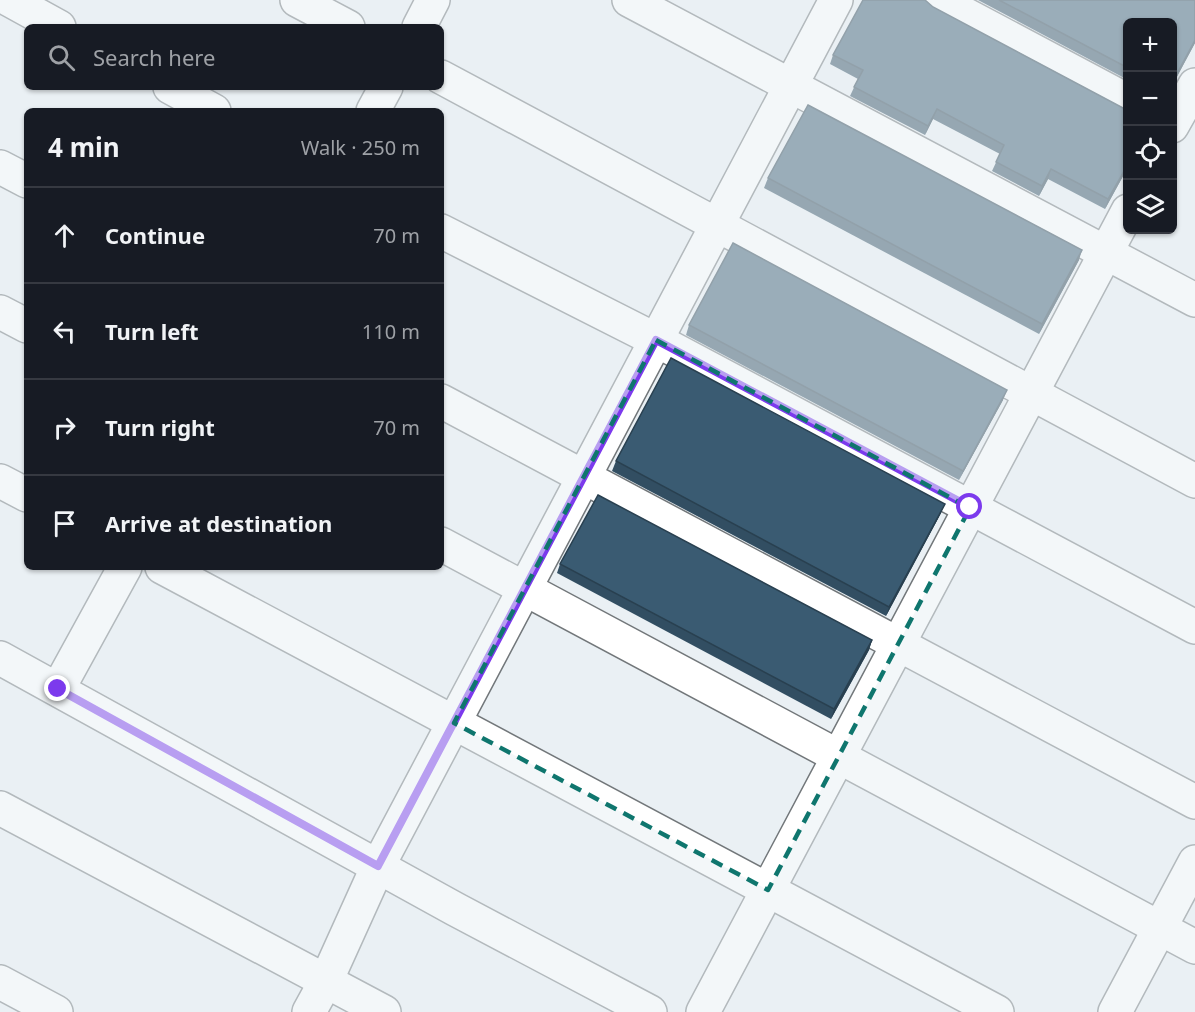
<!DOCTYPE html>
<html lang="en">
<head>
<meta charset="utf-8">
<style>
	body { margin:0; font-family:"Noto Sans",sans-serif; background:#20242c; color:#f1f3f6 }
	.controls { position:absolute; right:18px; top:18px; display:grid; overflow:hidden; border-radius:9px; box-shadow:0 2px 4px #0004 }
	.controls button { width:54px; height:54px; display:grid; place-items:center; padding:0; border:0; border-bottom:2px solid #363941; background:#171b24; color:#f1f3f6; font:30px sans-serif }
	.stop { position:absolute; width:18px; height:18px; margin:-14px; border:4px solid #7c3aed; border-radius:50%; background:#fff }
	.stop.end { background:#7c3aed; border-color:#fff; box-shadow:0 2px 6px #0008 }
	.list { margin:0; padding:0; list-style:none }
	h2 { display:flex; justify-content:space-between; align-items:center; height:78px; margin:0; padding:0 24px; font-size:26px }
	h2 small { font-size:20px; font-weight:400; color:#9ea1a6 }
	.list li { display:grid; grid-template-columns:39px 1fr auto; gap:18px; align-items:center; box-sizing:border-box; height:96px; padding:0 24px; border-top:2px solid #363941 }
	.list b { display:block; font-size:22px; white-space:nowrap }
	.list em { font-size:20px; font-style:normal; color:#9ea1a6 }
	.icon { flex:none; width:33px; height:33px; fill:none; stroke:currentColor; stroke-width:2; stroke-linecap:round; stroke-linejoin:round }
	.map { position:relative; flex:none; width:1195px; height:1012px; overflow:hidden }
	.search { position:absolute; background:#171b24; box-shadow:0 2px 4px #0004; left:24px; top:24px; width:420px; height:66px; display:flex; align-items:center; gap:15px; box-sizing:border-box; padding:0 21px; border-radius:9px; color:#9ea1a6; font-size:22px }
	.panel { position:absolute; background:#171b24; box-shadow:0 2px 4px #0004; left:24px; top:108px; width:420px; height:462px; border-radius:9px }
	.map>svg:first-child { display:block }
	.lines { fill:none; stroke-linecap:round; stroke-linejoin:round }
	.minor-casing { stroke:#72777a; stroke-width:36 }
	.minor { stroke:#fff; stroke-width:33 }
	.wall { fill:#324e62 }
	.shaded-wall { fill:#294050 }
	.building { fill:#3a5b72; stroke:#294050; stroke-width:1.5 }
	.route { stroke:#7c3aed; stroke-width:8 }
	.marked { fill:none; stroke:#0f766e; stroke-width:4.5; stroke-dasharray:12 8; stroke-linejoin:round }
</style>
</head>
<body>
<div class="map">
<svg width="1195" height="1012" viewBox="0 0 1195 1012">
	<rect width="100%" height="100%" fill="#eaf0f4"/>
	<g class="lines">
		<defs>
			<g id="minor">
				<path d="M 10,0 L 59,27"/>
				<path d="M 297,0 L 348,27"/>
				<path d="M 629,0 L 1195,300"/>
				<path d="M 938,0 L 1128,101"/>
				<path d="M 419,27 L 433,0"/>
				<path d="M 441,77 L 1195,481"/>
				<path d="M 170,87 L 214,111"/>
				<path d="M 373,111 L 386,87"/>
				<path d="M 1172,126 L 1195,85"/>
				<path d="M 0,167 L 27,181"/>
				<path d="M 441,231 L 656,340 L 1195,627"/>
				<path d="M 0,312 L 27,326"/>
				<path d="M 441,401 L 1195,802"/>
				<path d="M 0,481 L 27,495"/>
				<path d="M 441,544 L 1195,947"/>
				<path d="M 162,567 L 997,1012"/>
				<path d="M 0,658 L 455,909 L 650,1012"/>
				<path d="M 58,689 L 125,567"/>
				<path d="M 0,808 L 384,1012"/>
				<path d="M 0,982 L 56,1012"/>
				<path d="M 309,1012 L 326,981 L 378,866 L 836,0"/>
				<path d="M 703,1012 L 1128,211"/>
				<path d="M 1115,1012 L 1195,862"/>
			</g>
		</defs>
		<use href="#minor" class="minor-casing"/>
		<use href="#minor" class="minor"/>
	</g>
	<g class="wall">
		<path d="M 978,0 L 1195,0 L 1195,43 L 1173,84 L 1173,22 L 1128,22 L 1128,80 Z"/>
		<path d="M 933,7 L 1123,108 L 1128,109 L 1128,167 L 1105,209 L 1048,179 L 1039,196 L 992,171 L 1000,154 L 933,119 L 925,135 L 850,96 L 858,79 L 830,64 L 833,55 Z"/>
		<path d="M 768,178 L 1079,260 L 1039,334 L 764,188 Z"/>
		<path d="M 689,325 L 1003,400 L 959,480 L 686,335 Z"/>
		<path d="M 616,461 L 941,513 L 886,616 L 612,471 Z"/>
		<path d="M 560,564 L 872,640 L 869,650 L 831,719 L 557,573 Z"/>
	</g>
	<g class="shaded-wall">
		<path d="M 1195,40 L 1195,43 L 1173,84 L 1173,81 Z"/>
		<path d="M 937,109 L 933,119 L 925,135 L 928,126 Z"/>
		<path d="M 1128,164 L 1128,167 L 1105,209 L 1108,199 Z"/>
		<path d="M 1051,169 L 1048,179 L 1039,196 L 1042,186 Z"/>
		<path d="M 1082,250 L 1079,260 L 1039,334 L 1042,324 Z"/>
		<path d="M 1007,390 L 1003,400 L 959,480 L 963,471 Z"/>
		<path d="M 945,504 L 941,513 L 886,616 L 889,607 Z"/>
		<path d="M 872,640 L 869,650 L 831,719 L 834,709 Z"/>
	</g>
	<g class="building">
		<path d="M 863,0 L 925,0 L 933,7 L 1123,108 L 1128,109 L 1128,164 L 1108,199 L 1051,169 L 1042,186 L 996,162 L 1004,145 L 937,109 L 928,126 L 854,87 L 863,70 L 833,55 Z"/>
		<path d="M 999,0 L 1195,0 L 1195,40 L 1173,81 L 1173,22 L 1128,22 L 1128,68 Z"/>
		<path d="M 808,105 L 1082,250 L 1042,324 L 768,178 Z"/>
		<path d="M 733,243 L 1007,390 L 963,471 L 689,325 Z"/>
		<path d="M 671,358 L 945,504 L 889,607 L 616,461 Z"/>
		<path d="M 598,495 L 872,640 L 834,709 L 560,564 Z"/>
	</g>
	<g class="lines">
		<path class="route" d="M 58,689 L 378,866 L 656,340 L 970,507"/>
	</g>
	<path d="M0 0H1195V1012H0ZM 656,340 L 970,508 L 768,890 L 454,723 Z" fill="#eaf0f4" fill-opacity=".55" fill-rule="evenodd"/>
	<path class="marked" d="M 656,340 L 970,508 L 768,890 L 454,723 Z"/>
</svg>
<div class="controls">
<button>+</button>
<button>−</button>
<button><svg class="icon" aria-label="locate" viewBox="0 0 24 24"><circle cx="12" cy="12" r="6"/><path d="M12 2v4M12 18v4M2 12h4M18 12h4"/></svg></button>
<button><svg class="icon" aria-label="layers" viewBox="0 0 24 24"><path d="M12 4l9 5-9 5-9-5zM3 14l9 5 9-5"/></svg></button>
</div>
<div class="stop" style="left:970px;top:507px"></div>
<div class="stop end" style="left:58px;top:689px"></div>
<div class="search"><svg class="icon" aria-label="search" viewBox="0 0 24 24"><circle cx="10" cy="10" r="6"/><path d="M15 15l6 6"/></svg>Search here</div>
<section class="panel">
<h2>4 min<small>Walk · 250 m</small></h2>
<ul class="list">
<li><svg class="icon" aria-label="ahead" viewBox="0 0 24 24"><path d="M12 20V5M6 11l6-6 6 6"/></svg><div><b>Continue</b></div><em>70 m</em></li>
<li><svg class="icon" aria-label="left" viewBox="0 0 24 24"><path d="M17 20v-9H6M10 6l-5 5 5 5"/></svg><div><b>Turn left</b></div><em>110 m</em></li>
<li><svg class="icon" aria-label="right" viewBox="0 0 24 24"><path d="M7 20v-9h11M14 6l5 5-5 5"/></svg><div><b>Turn right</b></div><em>70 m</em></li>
<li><svg class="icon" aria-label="arrive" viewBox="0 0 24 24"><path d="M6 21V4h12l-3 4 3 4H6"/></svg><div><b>Arrive at destination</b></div></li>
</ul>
</section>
</div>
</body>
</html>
